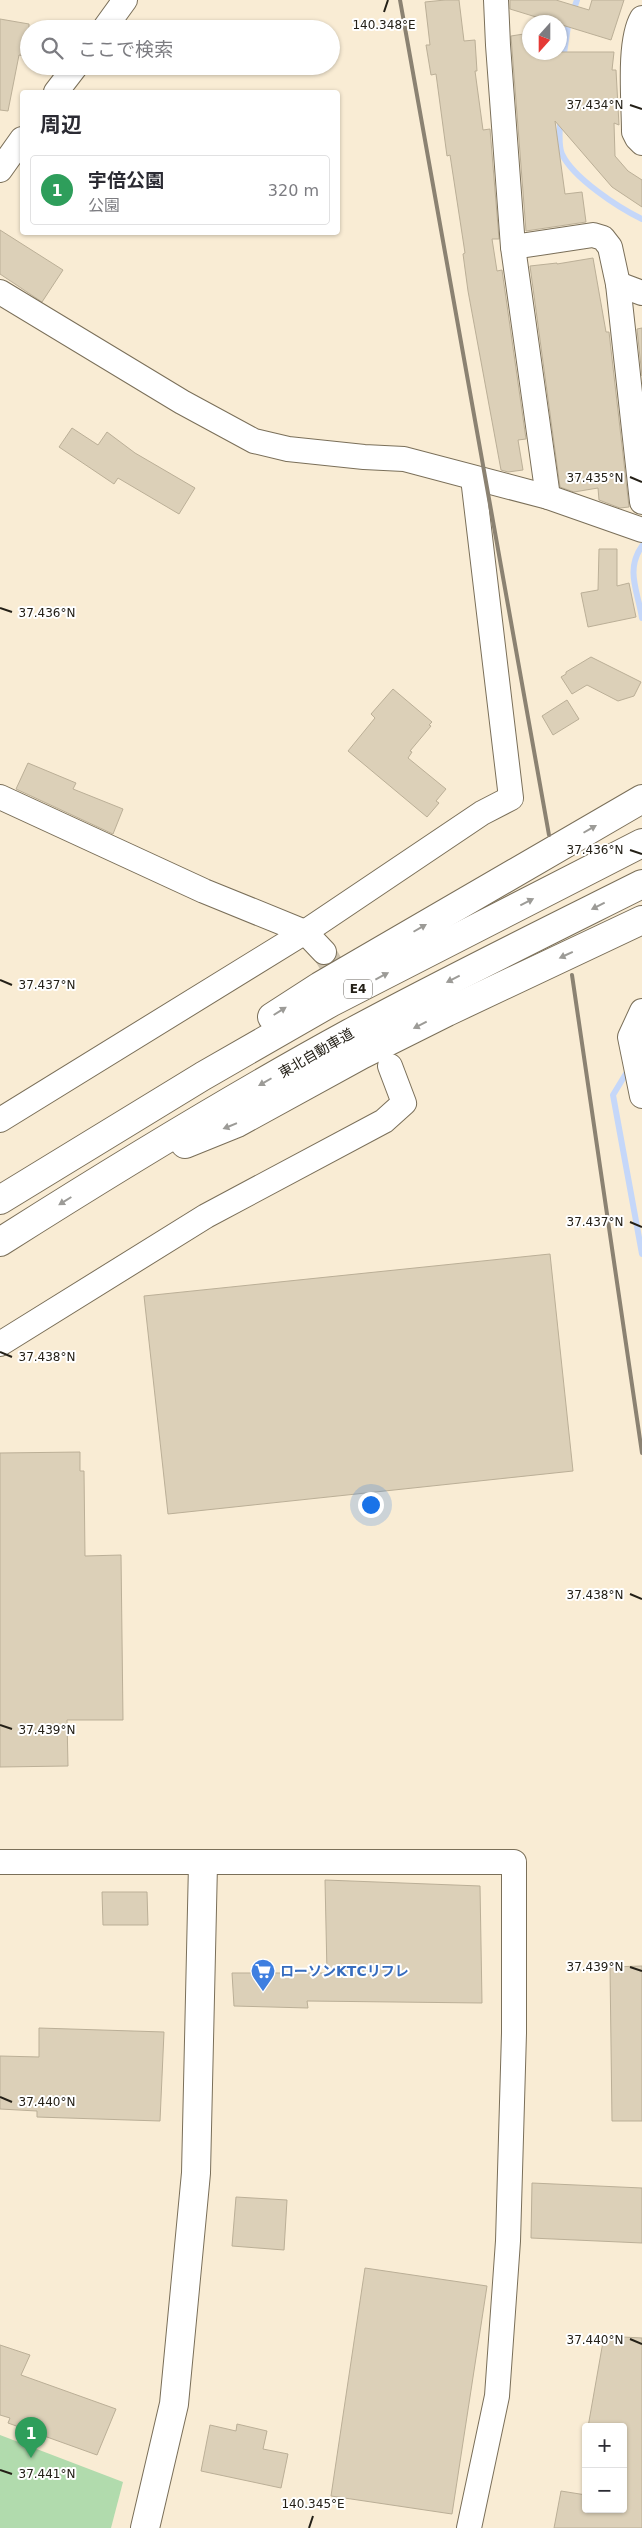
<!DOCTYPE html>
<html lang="ja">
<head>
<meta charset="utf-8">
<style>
	body { margin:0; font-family:"DejaVu Sans","Noto Sans JP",sans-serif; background:#f2f2f3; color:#2b2b33 }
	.controls { position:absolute; right:15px; bottom:15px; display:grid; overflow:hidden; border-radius:5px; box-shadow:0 1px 4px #0004 }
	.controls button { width:45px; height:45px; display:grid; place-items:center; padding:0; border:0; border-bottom:1px solid #e1e1e2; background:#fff; color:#2b2b33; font:25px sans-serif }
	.compass { position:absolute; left:522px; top:15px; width:45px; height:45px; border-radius:50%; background:#fff; box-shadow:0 1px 4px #0004; rotate:201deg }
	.you { position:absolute; left:370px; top:1504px; width:18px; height:18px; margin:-12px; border:4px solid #fff; border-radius:50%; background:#1a73e8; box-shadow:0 0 0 8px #1a73e833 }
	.badge { display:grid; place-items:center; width:32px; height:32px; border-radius:50%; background:#db2777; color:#fff; font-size:16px; font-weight:700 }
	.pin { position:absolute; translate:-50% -41px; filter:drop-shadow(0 1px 2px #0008) }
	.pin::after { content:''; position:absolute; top:26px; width:18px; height:15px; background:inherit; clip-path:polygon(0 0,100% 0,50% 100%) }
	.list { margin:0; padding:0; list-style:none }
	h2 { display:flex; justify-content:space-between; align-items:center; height:65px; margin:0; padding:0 20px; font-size:21px }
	h2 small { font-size:16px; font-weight:400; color:#7c7c81 }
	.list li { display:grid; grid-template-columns:32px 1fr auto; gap:15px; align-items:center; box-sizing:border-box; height:70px; margin:0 10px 10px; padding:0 10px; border:1px solid #e1e1e2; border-radius:5px }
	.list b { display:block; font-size:19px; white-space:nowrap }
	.list p { margin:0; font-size:16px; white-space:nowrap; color:#7c7c81 }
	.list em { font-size:16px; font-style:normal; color:#7c7c81 }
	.icon { flex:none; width:28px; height:28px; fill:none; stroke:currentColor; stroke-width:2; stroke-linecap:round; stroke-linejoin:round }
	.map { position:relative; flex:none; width:642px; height:2528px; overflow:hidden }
	.search { position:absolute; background:#fff; box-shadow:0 1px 4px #0004; left:20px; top:20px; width:320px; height:55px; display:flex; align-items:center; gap:12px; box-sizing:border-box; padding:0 18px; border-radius:28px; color:#7c7c81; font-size:19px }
	.panel { position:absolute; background:#fff; box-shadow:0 1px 4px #0004; left:20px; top:90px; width:320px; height:145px; border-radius:5px }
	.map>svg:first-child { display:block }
	.green { fill:#b1dbad }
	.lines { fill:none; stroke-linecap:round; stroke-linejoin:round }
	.stream { stroke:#c5d7f9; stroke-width:6 }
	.building { fill:#dcd0b8; stroke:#bbaf97 }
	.street-tunnel { stroke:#cec3ae; stroke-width:24; stroke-dasharray:24 12; stroke-linecap:butt }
	.street-casing { stroke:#7a6f59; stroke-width:26 }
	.secondary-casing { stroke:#7a6f59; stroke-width:30 }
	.highway-casing { stroke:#7a6f59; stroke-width:30 }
	.street { stroke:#fff; stroke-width:24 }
	.secondary { stroke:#fff; stroke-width:28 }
	.highway { stroke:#fff; stroke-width:28 }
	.rail { stroke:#8b8272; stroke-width:4 }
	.oneway { fill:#9c9b97 }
	.ticks { fill:none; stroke:#242017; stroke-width:2 }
	.labels { text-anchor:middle; stroke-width:4; stroke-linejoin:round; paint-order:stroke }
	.shield { fill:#fff; stroke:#66635d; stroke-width:1 }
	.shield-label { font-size:12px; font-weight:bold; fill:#242017 }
	.street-label { font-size:14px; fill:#242017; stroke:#fff }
	.shop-label { font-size:14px; font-weight:bold; fill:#366cbe; stroke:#fff; text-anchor:start }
	.ticks-label { font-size:12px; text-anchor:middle; fill:#242017; stroke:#fff; stroke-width:4; stroke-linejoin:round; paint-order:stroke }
</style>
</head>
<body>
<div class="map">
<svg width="642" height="2528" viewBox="0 0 642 2528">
	<rect width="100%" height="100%" fill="#f9ecd4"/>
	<path class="green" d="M 0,2435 L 123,2482 L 111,2528 L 0,2528 Z"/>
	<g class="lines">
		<g class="stream">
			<path d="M 563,60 L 568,26 L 577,0"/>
			<path d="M 560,120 C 560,129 558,146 562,154 C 573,178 619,208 642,219"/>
			<path d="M 642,546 C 625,570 638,592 642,618"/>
			<path d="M 630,1067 L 613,1095 L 642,1254"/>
		</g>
	</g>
	<g class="building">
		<path d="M 445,0 L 459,0 L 464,41 L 475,40 L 477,71 L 475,71 L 483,130 L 490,129 L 499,239 L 492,239 L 497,271 L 502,270 L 526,439 L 518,440 L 523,470 L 508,472 L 501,470 L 468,291 L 463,254 L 465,253 L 450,155 L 447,156 L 436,74 L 431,75 L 426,45 L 430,45 L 425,2 Z"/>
		<path d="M 510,0 L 556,0 L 589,10 L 592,0 L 624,0 L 611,40 L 510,9 Z"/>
		<path d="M 0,19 L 29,24 L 29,57 L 19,55 L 8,111 L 0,110 Z"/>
		<path d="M 530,33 L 530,52 L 614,52 L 612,70 L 616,70 L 619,125 L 614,123 L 615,156 L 628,171 L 642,180 L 642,207 L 612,187 L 555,121 L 565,194 L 582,192 L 586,222 L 526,231 L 511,36 Z"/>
		<path d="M 0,230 L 63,270 L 42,302 L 0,274 Z"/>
		<path d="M 593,258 L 606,332 L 609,332 L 629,507 L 620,508 L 599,500 L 598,488 L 574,492 L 560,487 L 530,266 L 557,263 L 557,264 Z"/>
		<path d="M 642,328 L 642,376 L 637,329 Z"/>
		<path d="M 72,428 L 98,445 L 107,432 L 135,453 L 195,488 L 179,514 L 118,478 L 114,484 L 59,447 Z"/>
		<path d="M 599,549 L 617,549 L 617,586 L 629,583 L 636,617 L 588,627 L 581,593 L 598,590 Z"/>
		<path d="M 591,657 L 641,682 L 634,696 L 618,701 L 587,685 L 572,694 L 561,677 L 566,674 L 566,672 Z"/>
		<path d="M 393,689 L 432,722 L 429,725 L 431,726 L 410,751 L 412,752 L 408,758 L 446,789 L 436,801 L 439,803 L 427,817 L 348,751 L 375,718 L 371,714 Z"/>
		<path d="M 567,700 L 579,719 L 553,735 L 542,716 Z"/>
		<path d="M 28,763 L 76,783 L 73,789 L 123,809 L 113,834 L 16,789 Z"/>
		<path d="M 550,1254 L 573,1471 L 168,1514 L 144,1296 Z"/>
		<path d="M 80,1452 L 80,1471 L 84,1471 L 85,1556 L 121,1555 L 123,1720 L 67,1720 L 68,1766 L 0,1767 L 0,1453 Z"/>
		<path d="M 325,1880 L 480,1886 L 482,2003 L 307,2001 L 308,2008 L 234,2006 L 232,1973 L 327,1973 Z"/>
		<path d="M 102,1892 L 147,1892 L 148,1925 L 103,1925 Z"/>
		<path d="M 642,1966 L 642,2121 L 612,2121 L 610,1967 Z"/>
		<path d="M 39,2028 L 164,2032 L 160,2121 L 37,2117 L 37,2111 L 0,2109 L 0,2056 L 39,2057 Z"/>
		<path d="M 532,2183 L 642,2188 L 642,2243 L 531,2238 Z"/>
		<path d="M 236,2197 L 287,2200 L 284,2250 L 232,2246 Z"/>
		<path d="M 365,2268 L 487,2286 L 452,2514 L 331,2496 Z"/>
		<path d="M 604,2336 L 642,2338 L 642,2528 L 554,2528 L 561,2491 L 586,2495 L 586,2509 L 623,2509 L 623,2427 L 588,2427 Z"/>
		<path d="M 0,2345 L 30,2355 L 21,2375 L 116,2409 L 97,2455 L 8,2423 L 10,2418 L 0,2415 Z"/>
		<path d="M 237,2424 L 267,2431 L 263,2449 L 288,2454 L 281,2488 L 201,2471 L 210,2425 L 236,2431 Z"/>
	</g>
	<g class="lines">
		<path class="street-tunnel" d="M 324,952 L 375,1041"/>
		<defs>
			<g id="street">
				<path d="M 496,0 L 498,45 L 513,247 L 548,497"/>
				<path d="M 642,18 C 628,42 634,102 634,132 L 637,138 L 642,143"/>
				<path d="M 104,29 L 125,0"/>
				<path d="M 56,92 L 76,66"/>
				<path d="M 0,170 L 22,139"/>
				<path d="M 513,247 L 593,235 L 603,238 L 610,247 L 618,284 L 642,502"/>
				<path d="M 618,284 L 642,293"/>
				<path d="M 0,292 L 182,402 L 254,441 L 288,449 L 364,457 L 404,459 L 548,497 L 642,530"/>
				<path d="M 0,797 L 204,891 L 305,932 L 324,952"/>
				<path d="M 642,1011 L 630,1037 L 642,1096"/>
				<path d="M 0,1120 L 305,932 L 482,813 L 511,798 L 473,478"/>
				<path d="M 0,1344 L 206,1216 L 384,1121 L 404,1103 L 390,1066"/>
				<path d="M 0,1862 L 514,1862 L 514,2033 L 508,2241 L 497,2396 L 469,2528"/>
			</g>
			<path id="secondary" d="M 145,2528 L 174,2404 L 196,2173 L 203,1864"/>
			<g id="highway">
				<path d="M 272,1017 L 320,986 L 642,799"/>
				<path d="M 185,1144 L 237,1123 L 361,1055 L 447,1012 L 642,920"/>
				<path d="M 0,1200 L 203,1076 L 330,1003 L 642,843"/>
				<path d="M 0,1242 C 115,1169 231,1098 350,1033 C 446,981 544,933 642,884"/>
			</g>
		</defs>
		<use href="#street" class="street-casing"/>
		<use href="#secondary" class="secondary-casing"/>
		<use href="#highway" class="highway-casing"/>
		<use href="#street" class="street"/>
		<use href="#secondary" class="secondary"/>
		<use href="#highway" class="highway"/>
		<g class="rail">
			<path d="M 400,0 L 549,835"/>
			<path d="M 572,975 L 642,1453"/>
		</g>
	</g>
	<defs><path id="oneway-solid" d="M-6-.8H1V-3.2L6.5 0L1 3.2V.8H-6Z" transform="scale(1.25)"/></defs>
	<g class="oneway">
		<use href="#oneway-solid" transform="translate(590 829) rotate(-30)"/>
		<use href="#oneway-solid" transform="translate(527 902) rotate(-27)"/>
		<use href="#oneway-solid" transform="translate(598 906) rotate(153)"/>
		<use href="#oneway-solid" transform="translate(420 928) rotate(-30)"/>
		<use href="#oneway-solid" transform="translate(566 955) rotate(155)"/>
		<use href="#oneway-solid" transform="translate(382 976) rotate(-28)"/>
		<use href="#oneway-solid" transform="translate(453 979) rotate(153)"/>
		<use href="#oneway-solid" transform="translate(280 1011) rotate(-32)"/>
		<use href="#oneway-solid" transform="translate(420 1025) rotate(153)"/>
		<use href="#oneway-solid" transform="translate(265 1082) rotate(150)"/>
		<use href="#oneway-solid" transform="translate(230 1126) rotate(158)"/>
		<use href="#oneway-solid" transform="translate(65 1201) rotate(148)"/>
	</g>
	<path class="ticks" d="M 384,12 L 388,0M 630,105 L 642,109M 630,477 L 642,482M 0,608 L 12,612M 630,850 L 642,854M 0,980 L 12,985M 630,1222 L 642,1227M 0,1352 L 12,1357M 630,1594 L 642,1599M 0,1725 L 12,1729M 630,1967 L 642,1971M 0,2097 L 12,2102M 630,2339 L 642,2344M 0,2470 L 12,2474M 309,2528 L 313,2516"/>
	<defs>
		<symbol id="supermarket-pin" viewBox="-11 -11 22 30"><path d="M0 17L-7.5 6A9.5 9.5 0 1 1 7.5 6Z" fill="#3f7fe0" stroke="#fff"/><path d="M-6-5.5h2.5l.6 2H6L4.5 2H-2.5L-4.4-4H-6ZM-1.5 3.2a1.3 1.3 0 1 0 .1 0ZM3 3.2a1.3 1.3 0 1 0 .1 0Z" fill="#fff"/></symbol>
	</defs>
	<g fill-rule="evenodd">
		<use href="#supermarket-pin" x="249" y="1957" width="28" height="38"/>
	</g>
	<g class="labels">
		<rect class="shield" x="344" y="979.5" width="28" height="19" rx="4"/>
		<g class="shield-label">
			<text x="358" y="993">E4</text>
		</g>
		<g class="street-label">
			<text transform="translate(316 1053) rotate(-30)" y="5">東北自動車道</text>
		</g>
		<g class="shop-label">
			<text x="280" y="1976">ローソンKTCリフレ</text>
		</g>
	</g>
	<g class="ticks-label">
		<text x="384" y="29">140.348°E</text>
		<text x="595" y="109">37.434°N</text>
		<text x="595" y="482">37.435°N</text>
		<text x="47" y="617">37.436°N</text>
		<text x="595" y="854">37.436°N</text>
		<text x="47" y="989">37.437°N</text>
		<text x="595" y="1226">37.437°N</text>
		<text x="47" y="1361">37.438°N</text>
		<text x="595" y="1599">37.438°N</text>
		<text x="47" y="1734">37.439°N</text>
		<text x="595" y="1971">37.439°N</text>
		<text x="47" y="2106">37.440°N</text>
		<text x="595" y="2344">37.440°N</text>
		<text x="47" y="2478">37.441°N</text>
		<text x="313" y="2508">140.345°E</text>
	</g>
</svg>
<div class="controls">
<button>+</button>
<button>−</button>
</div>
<svg class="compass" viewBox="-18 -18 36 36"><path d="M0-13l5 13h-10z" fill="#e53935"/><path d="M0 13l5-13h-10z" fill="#7c7c81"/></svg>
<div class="you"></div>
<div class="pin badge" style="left:31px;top:2458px;background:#2e9e5b">1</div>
<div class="search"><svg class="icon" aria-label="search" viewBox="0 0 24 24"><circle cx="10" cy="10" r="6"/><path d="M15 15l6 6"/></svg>ここで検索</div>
<section class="panel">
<h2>周辺<small></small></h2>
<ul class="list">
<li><span class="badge" style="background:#2e9e5b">1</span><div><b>宇倍公園</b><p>公園</p></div><em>320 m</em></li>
</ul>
</section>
</div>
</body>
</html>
